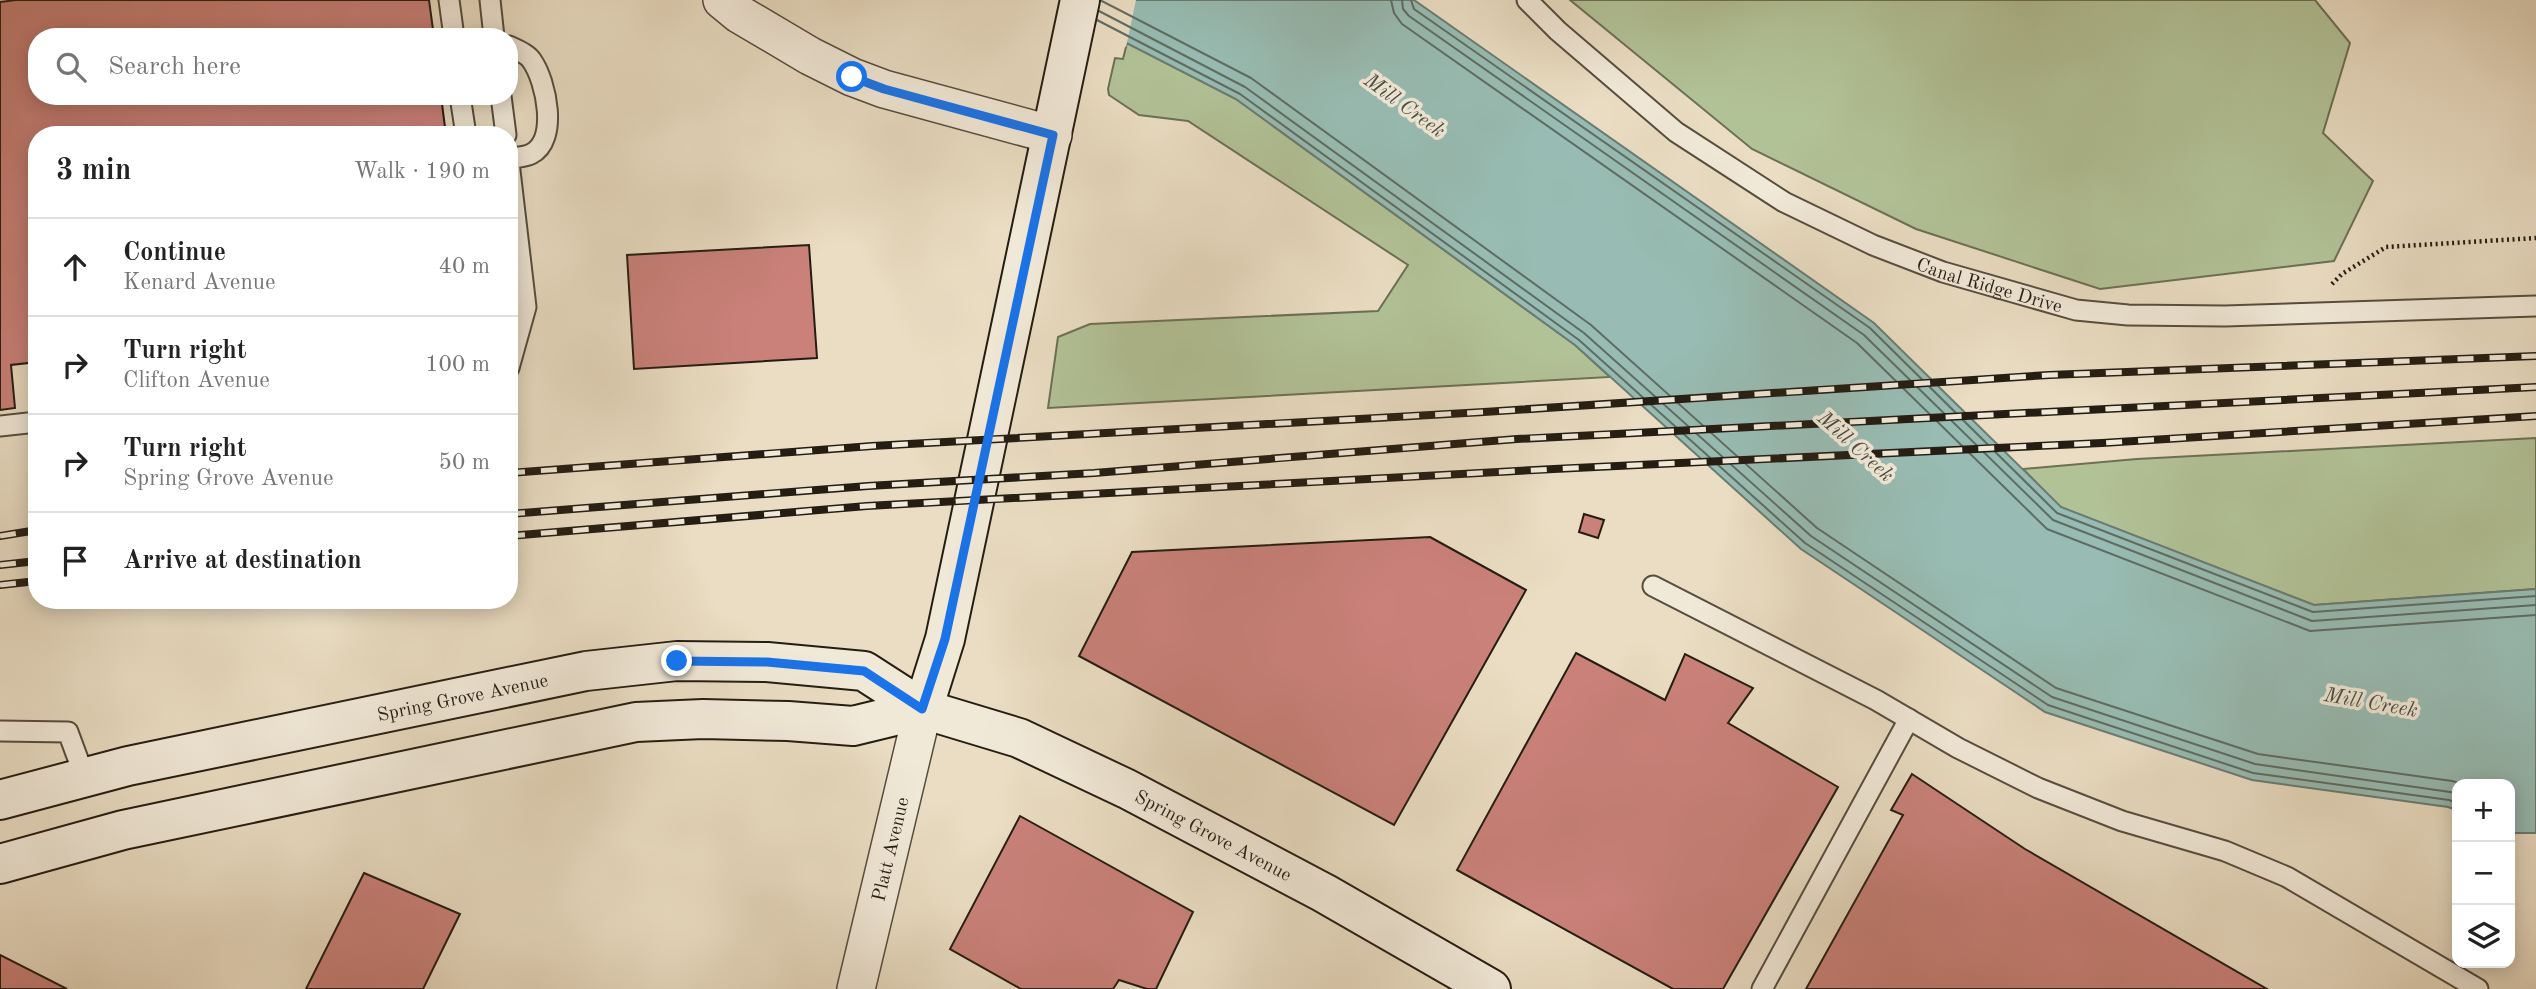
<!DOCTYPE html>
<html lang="en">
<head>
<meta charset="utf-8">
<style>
	body { margin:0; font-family:"Old Standard TT",serif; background:#f6f6f6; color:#222 }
	.controls { position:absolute; right:21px; bottom:21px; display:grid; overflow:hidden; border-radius:14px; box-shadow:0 4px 18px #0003 }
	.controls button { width:63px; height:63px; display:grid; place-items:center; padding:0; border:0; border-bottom:2px solid #e0e0e0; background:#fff; color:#222; font:35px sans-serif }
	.stop { position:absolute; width:21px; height:21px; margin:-16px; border:5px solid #1a73e8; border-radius:50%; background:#fff }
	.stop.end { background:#1a73e8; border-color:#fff; box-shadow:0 2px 7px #0008 }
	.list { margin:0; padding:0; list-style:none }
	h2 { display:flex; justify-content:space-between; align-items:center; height:91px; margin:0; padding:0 28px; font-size:30px }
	h2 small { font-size:23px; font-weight:400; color:#767676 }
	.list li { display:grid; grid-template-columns:46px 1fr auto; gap:21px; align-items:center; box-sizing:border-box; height:98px; padding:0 28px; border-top:2px solid #e0e0e0 }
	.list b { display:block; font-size:26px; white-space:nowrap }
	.list p { margin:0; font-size:23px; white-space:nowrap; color:#767676 }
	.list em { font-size:23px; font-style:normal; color:#767676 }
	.icon { flex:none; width:38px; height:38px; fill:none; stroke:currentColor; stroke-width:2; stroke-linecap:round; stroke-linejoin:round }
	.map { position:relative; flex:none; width:2536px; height:989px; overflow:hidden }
	.search { position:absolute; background:#fff; box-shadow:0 4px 18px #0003; left:28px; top:28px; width:490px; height:77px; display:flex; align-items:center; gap:18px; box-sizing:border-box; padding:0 24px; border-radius:28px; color:#767676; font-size:26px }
	.panel { position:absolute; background:#fff; box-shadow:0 4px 18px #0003; left:28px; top:126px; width:490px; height:483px; border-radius:28px }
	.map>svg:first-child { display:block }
	.green { fill:#b2c297; stroke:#6c7055; stroke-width:2 }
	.water { fill:#98bcb3; stroke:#6a7c73; stroke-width:2 }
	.pier { fill:#eaddc3 }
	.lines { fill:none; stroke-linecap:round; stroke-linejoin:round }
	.shore { stroke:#5e6c63; stroke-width:2 }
	.building { fill:#ca817a; stroke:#251d13; stroke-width:2 }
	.service-casing { stroke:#564d3f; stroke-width:23 }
	.minor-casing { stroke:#564d3f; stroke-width:40 }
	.secondary-casing { stroke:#251d13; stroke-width:42 }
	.path { stroke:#251d13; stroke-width:4.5; stroke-dasharray:2 3.5; stroke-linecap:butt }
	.service { stroke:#f1e9d8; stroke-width:19 }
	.minor { stroke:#f1e9d8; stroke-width:37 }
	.secondary { stroke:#f1e9d8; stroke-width:38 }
	.rail-casing { stroke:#251d13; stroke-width:8 }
	.rail { stroke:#f1e9d8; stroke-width:5; stroke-dasharray:16; stroke-linecap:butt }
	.route { stroke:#1a73e8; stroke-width:9 }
	.labels { text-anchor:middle; stroke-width:7; stroke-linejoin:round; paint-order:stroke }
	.street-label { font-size:19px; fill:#251d13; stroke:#f1e9d8 }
	.water-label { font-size:21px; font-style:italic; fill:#484d43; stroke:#f1e9d8 }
</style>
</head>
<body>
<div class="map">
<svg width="2536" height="989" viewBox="0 0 2536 989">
	<rect width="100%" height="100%" fill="#eaddc3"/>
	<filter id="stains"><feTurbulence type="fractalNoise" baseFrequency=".00286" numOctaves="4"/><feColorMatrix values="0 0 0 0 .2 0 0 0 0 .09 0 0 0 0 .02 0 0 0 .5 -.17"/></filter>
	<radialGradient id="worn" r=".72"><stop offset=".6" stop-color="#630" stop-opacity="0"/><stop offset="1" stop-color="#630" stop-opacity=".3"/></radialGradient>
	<g class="green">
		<path d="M 1570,0 L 2315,0 L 2350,43 L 2323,133 L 2373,181 L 2334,261 L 2100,289 L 1916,229 L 1752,149 Z"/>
		<path d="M 1127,43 L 1236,99 L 1575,345 L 1610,377 L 1048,408 L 1058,337 L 1090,324 L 1378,311 L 1408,265 L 1188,121 L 1139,115 L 1109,95 L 1108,89 L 1115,58 L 1123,59 Z"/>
		<path d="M 2536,438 L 2536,589 L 2314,605 L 2060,507 L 2023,469 L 2137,459 Z"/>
	</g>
	<path class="water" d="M 1043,0 L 1414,0 L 1874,323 L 2061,507 L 2314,605 L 2536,589 L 2536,833 L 2510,833 L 2510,784 L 2457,784 L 2457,810 L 2448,807 L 2252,780 L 2045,712 L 1801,549 L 1575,345 L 1236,99 Z"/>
	<path class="pier" d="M 1040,0 L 1136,0 L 1126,47 L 1041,3 Z"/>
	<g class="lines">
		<g class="shore">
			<path d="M 1100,0 L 1251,78 L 1591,325 L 1817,528 L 2056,688 L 2258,754 L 2452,781 L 2463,784"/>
			<path d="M 1391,0 L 1394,13 L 1402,24 L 1857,343 L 2047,529 L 2310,631 L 2536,615"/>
			<path d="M 1402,0 L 1403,9 L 1409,16 L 1864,335 L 2053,520 L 2312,621 L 2536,605"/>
			<path d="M 1411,0 L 1414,9 L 1870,328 L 2057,513 L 2313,612 L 2536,596"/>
			<path d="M 1099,11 L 1245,87 L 1584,333 L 1811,536 L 2052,697 L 2255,764 L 2457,793"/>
			<path d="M 1097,20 L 1240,94 L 1579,340 L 1805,543 L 2048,705 L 2253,773 L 2449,800 L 2457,803"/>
		</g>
	</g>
	<g class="building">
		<path d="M 16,0 L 429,0 L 434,37 L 37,37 L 37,96 L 441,96 L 446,135 L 37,135 L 37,362 L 11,365 L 15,408 L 0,410 L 0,2 Z"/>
		<path d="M 809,245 L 817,358 L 634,369 L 627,255 Z"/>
		<path d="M 1584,514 L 1604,520 L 1598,538 L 1579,532 Z"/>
		<path d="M 1430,537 L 1526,590 L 1394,825 L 1079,656 L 1132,552 Z"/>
		<path d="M 1576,653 L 1665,700 L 1685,654 L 1753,688 L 1728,723 L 1838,787 L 1723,989 L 1673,989 L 1457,870 Z"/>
		<path d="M 1912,774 L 2025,849 L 2267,989 L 1806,989 L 1903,815 L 1891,810 Z"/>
		<path d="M 1020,816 L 1193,912 L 1156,989 L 1147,989 L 1119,980 L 1113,989 L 1021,989 L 950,949 Z"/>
		<path d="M 364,873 L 460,914 L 423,989 L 306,989 Z"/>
		<path d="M 0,955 L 67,989 L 0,989 Z"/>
	</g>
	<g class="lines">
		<defs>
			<g id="service">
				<path d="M 449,0 L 454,37"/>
				<path d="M 490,0 L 494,37"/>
				<path id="s1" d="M 1527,0 L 1558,31 L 1676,132 L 1784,202 L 1873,245 L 1943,272 L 2076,310 L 2128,315 L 2225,316 L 2536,306"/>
				<path d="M 509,46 C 517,50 528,54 532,61 C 546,81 559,140 531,154 C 525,157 516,157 509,159"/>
				<path d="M 460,96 L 466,135"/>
				<path d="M 501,96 L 506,135"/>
				<path d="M 509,162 L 526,307 L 509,368"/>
				<path d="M 0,426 L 37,422"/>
				<path d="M 1653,586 L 1876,700 L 1958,748 L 2038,788 L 2122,821 L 2225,851 L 2287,877 L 2478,989"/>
				<path d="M 0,731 L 68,732 L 85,778"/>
				<path d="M 1762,989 L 1909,719"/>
			</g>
			<g id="minor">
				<path d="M 722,0 L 739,14 L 810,56 L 852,77 L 884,89 L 1053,135"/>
				<path id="s2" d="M 856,989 L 923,709"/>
			</g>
			<g id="secondary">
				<path d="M 923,709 L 945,639 L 1080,0"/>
				<path id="s3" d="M 0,800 L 128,766 L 586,671 L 677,661 L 767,662 L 864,671 L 923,709 L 1019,738 L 1127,789 L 1324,893 L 1491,989"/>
				<path d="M 0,864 L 123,830 L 636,722 L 703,719 L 788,721 L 853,726 L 923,709"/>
			</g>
		</defs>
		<use href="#service" class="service-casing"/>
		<use href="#minor" class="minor-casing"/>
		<use href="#secondary" class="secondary-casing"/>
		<path class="path" d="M 2332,284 L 2342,274 L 2386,247 L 2536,238"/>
		<use href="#service" class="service"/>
		<use href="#minor" class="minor"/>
		<use href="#secondary" class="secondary"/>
		<defs>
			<g id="rail">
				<path d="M 509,473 L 872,446 L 1484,412 L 2049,375 L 2536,356"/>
				<path d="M 509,514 L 868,486 L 1094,473 L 1517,439 L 2536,387"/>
				<path d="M 0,536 L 37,530"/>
				<path d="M 509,536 L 867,506 L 1554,469 L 2102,443 L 2536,416"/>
				<path d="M 0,565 L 37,561"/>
				<path d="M 0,585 L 37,581"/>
			</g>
		</defs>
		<use href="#rail" class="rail-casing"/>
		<use href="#rail" class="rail"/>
	</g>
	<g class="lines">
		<path class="route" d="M 677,661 L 767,662 L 864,671 L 922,709 L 945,639 L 1053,135 L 884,89 L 852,77"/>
	</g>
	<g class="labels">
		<g class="street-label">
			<text dy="7" stroke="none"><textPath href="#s1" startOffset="550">Canal Ridge Drive</textPath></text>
			<text dy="7" stroke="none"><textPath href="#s3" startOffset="474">Spring Grove Avenue</textPath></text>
			<text dy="7" stroke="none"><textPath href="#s3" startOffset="1267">Spring Grove Avenue</textPath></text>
			<text dy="7" stroke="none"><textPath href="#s2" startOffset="144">Platt Avenue</textPath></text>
		</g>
		<g class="water-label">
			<text transform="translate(1405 105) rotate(36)" y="7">Mill Creek</text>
			<text transform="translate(1856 446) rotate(42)" y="7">Mill Creek</text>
			<text transform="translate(2371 702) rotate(10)" y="7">Mill Creek</text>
		</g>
	</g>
	<rect width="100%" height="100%" filter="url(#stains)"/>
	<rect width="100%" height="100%" fill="url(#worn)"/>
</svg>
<div class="controls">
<button>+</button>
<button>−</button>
<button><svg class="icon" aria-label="layers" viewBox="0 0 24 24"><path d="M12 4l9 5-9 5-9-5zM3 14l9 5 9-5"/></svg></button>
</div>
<div class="stop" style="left:852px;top:77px"></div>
<div class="stop end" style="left:677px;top:661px"></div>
<div class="search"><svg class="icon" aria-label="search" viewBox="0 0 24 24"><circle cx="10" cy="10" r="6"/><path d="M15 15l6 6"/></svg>Search here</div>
<section class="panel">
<h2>3 min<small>Walk · 190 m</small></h2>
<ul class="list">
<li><svg class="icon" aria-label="ahead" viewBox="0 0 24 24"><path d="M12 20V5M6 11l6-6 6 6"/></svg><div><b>Continue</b><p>Kenard Avenue</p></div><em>40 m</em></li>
<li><svg class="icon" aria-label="right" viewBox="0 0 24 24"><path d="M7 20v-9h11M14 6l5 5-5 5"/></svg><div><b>Turn right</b><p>Clifton Avenue</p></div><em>100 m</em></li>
<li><svg class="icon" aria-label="right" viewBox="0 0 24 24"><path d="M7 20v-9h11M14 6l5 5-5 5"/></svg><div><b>Turn right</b><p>Spring Grove Avenue</p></div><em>50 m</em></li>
<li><svg class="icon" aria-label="arrive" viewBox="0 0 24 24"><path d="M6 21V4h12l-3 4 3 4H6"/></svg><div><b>Arrive at destination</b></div></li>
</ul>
</section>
</div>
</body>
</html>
